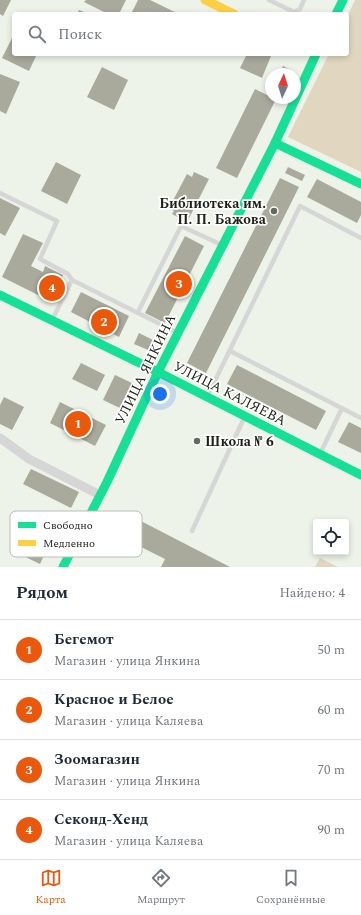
<!DOCTYPE html>
<html lang="ru">
<head>
<meta charset="utf-8">
<style>
	body { margin:0; font-family:Spectral,serif; background:#f2f2f3; color:#1f2937 }
	.controls { position:absolute; right:12px; bottom:12px; display:grid; overflow:hidden; border-radius:4px; box-shadow:0 2px 6px #0003 }
	.controls button { width:36px; height:36px; display:grid; place-items:center; padding:0; border:0; border-bottom:1px solid #e0e1e3; background:#fff; color:#1f2937; font:20px sans-serif }
	.compass { position:absolute; left:265px; top:68px; width:36px; height:36px; border-radius:50%; background:#fff; box-shadow:0 2px 6px #0003; rotate:4deg }
	.you { position:absolute; left:160px; top:394px; width:14px; height:14px; margin:-10px; border:3px solid #fff; border-radius:50%; background:#1a73e8; box-shadow:0 0 0 6px #1a73e833 }
	.badge { display:grid; place-items:center; width:26px; height:26px; border-radius:50%; background:#ea580c; color:#fff; font-size:13px; font-weight:700 }
	.pin { position:absolute; translate:-50% -50%; border:2px solid #fff; box-shadow:0 1px 4px #0006 }
	.list { margin:0; padding:0; list-style:none }
	h2 { display:flex; justify-content:space-between; align-items:center; height:52px; margin:0; padding:0 16px; font-size:17px }
	h2 small { font-size:13px; font-weight:400; color:#747a83 }
	.list li { display:grid; grid-template-columns:26px 1fr auto; gap:12px; align-items:center; box-sizing:border-box; height:60px; padding:0 16px; border-top:1px solid #e0e1e3 }
	.list b { display:block; font-size:15px; white-space:nowrap }
	.list p { margin:0; font-size:13px; white-space:nowrap; color:#747a83 }
	.list em { font-size:13px; font-style:normal; color:#747a83 }
	.icon { flex:none; width:22px; height:22px; fill:none; stroke:currentColor; stroke-width:2; stroke-linecap:round; stroke-linejoin:round }
	.map { position:relative; flex:none; width:361px; height:567px; overflow:hidden }
	.search { position:absolute; background:#fff; box-shadow:0 2px 6px #0003; left:12px; right:12px; top:12px; height:44px; display:flex; align-items:center; gap:10px; box-sizing:border-box; padding:0 14px; border-radius:4px; color:#747a83; font-size:15px }
	.sheet { height:292px; background:#fff }
	nav { display:flex; justify-content:space-around; align-items:center; box-sizing:border-box; height:56px; border-top:1px solid #e0e1e3; background:#fff; font-size:11px; color:#747a83 }
	nav a { display:grid; justify-items:center; gap:2px }
	nav .on { color:#ea580c }
	.map>svg:first-child { display:block }
	.green { fill:#e1d7c1 }
	.building { fill:#a9aa9c }
	.lines { fill:none; stroke-linecap:round; stroke-linejoin:round }
	.lane { stroke:#d5d6d5; stroke-width:4.5 }
	.street { stroke:#d5d6d5; stroke-width:9 }
	.fast { stroke:#16e098; stroke-width:9 }
	.slow { stroke:#ffcf43; stroke-width:9 }
	.poi-dot { fill:#656a61; stroke:#fff; stroke-width:1.5 }
	.labels { text-anchor:middle; stroke-width:3.5; stroke-linejoin:round; paint-order:stroke }
	.poi-label { font-size:14px; font-weight:bold; fill:#1c2018; stroke:#fff; text-anchor:end }
	.street-label { font-size:14px; fill:#1c2018; stroke:#fff }
	.key { fill:#fff; stroke:#bbbcba; stroke-width:1 }
	.key-label { font-size:11px; fill:#1c2018 }
</style>
</head>
<body>
<div class="map">
<svg width="361" height="567" viewBox="0 0 361 567">
	<rect width="100%" height="100%" fill="#edf3e8"/>
	<g class="green">
		<path d="M 355,0 L 361,0 L 361,172 L 288,137 L 329,54 L 347,54 L 347,17 Z"/>
		<path d="M 320,558 L 338,567 L 315,567 Z"/>
	</g>
	<g class="building">
		<path d="M 0,0 L 11,0 L 3,16 L 0,14 Z"/>
		<path d="M 86,0 L 126,0 L 119,14 L 108,14 L 84,2 Z"/>
		<path d="M 138,0 L 150,0 L 179,14 L 131,14 Z"/>
		<path d="M 79,10 L 89,14 L 77,14 Z"/>
		<path d="M 14,34 L 14,54 L 37,54 L 29,71 L 2,58 Z"/>
		<path d="M 247,54 L 266,54 L 271,56 L 262,78 L 240,68 Z"/>
		<path d="M 283,66 L 291,70 L 289,74 L 279,74 Z"/>
		<path d="M 102,67 L 128,80 L 114,110 L 87,97 Z"/>
		<path d="M 0,74 L 20,82 L 6,114 L 0,111 Z"/>
		<path d="M 255,89 L 271,97 L 271,98 L 276,99 L 237,178 L 216,168 Z"/>
		<path d="M 56,162 L 81,175 L 67,204 L 41,191 Z"/>
		<path d="M 288,167 L 305,175 L 302,181 L 285,173 Z"/>
		<path d="M 194,172 L 209,179 L 187,222 L 172,214 L 174,211 L 169,208 L 187,174 L 192,177 Z"/>
		<path d="M 280,178 L 299,187 L 206,373 L 187,363 Z"/>
		<path d="M 317,179 L 361,202 L 361,215 L 357,223 L 307,197 Z"/>
		<path d="M 0,198 L 20,208 L 5,236 L 0,233 Z"/>
		<path d="M 23,234 L 43,243 L 31,266 L 43,272 L 45,266 L 63,275 L 50,301 L 2,277 Z"/>
		<path d="M 185,236 L 204,246 L 165,323 L 145,313 Z"/>
		<path d="M 81,292 L 129,316 L 119,337 L 71,312 Z"/>
		<path d="M 139,333 L 153,340 L 148,350 L 134,344 Z"/>
		<path d="M 81,363 L 105,375 L 97,391 L 72,379 Z"/>
		<path d="M 237,365 L 326,411 L 316,430 L 227,384 Z"/>
		<path d="M 115,375 L 134,384 L 122,409 L 103,400 Z"/>
		<path d="M 4,397 L 24,407 L 12,430 L 0,424 L 0,405 Z"/>
		<path d="M 60,402 L 106,425 L 95,446 L 50,423 Z"/>
		<path d="M 349,422 L 361,428 L 361,453 L 338,442 Z"/>
		<path d="M 31,469 L 79,492 L 71,508 L 23,484 Z"/>
		<path d="M 135,518 L 230,567 L 161,567 L 165,559 L 125,539 Z"/>
		<path d="M 26,534 L 49,545 L 40,564 L 17,553 Z"/>
	</g>
	<g class="lines">
		<g class="lane">
			<path d="M 269,0 L 294,12 L 300,9 L 304,0"/>
			<path d="M 0,193 L 57,221 L 40,259 L 68,274 L 72,280 L 52,320"/>
			<path d="M 72,280 L 176,332"/>
			<path d="M 138,312 L 181,226 L 222,245"/>
			<path d="M 230,351 L 361,418"/>
			<path d="M 208,395 L 300,206 L 361,238"/>
			<path d="M 320,454 L 342,408"/>
			<path d="M 192,531 L 244,418"/>
		</g>
		<path class="street" d="M 0,438 L 29,459 L 100,495"/>
		<g class="fast">
			<path d="M 336,14 L 343,0"/>
			<path d="M 275,143 L 361,184"/>
			<path d="M 0,295 L 158,372 L 361,475"/>
			<path d="M 63,567 L 107,482 L 158,372 L 275,143 L 316,54"/>
		</g>
		<path class="slow" d="M 205,0 L 234,14"/>
	</g>
	<g class="poi-dot">
		<circle cx="274" cy="211" r="4"/>
		<circle cx="197" cy="441" r="4"/>
	</g>
	<g class="labels">
		<g class="poi-label">
			<text x="266" y="208">Библиотека им.<tspan x="266" dy="16">П. П. Бажова</tspan></text>
			<text x="205" y="446" text-anchor="start">Школа № 6</text>
		</g>
		<g class="street-label">
			<text transform="translate(145 369) rotate(-64)" y="5">УЛИЦА ЯНКИНА</text>
			<text transform="translate(230 393) rotate(27)" y="5">УЛИЦА КАЛЯЕВА</text>
		</g>
	</g>
	<rect x="10" y="511" width="132" height="46" rx="6" class="key"/>
	<rect x="18" y="522" width="18" height="6" fill="#16e098"/>
	<rect x="18" y="540" width="18" height="6" fill="#ffcf43"/>
	<g class="key-label">
		<text x="43" y="529">Свободно</text>
		<text x="43" y="547">Медленно</text>
	</g>
</svg>
<div class="controls">
<button><svg class="icon" aria-label="locate" viewBox="0 0 24 24"><circle cx="12" cy="12" r="6"/><path d="M12 2v4M12 18v4M2 12h4M18 12h4"/></svg></button>
</div>
<svg class="compass" viewBox="-18 -18 36 36"><path d="M0-13l5 13h-10z" fill="#e53935"/><path d="M0 13l5-13h-10z" fill="#747a83"/></svg>
<div class="you"></div>
<div class="pin badge" style="left:78px;top:424px">1</div>
<div class="pin badge" style="left:104px;top:322px">2</div>
<div class="pin badge" style="left:179px;top:284px">3</div>
<div class="pin badge" style="left:52px;top:288px">4</div>
<div class="search"><svg class="icon" aria-label="search" viewBox="0 0 24 24"><circle cx="10" cy="10" r="6"/><path d="M15 15l6 6"/></svg>Поиск</div>
</div>
<section class="sheet">
<h2>Рядом<small>Найдено: 4</small></h2>
<ul class="list">
<li><span class="badge">1</span><div><b>Бегемот</b><p>Магазин · улица Янкина</p></div><em>50 m</em></li>
<li><span class="badge">2</span><div><b>Красное и Белое</b><p>Магазин · улица Каляева</p></div><em>60 m</em></li>
<li><span class="badge">3</span><div><b>Зоомагазин</b><p>Магазин · улица Янкина</p></div><em>70 m</em></li>
<li><span class="badge">4</span><div><b>Секонд-Хенд</b><p>Магазин · улица Каляева</p></div><em>90 m</em></li>
</ul>
</section>
<nav>
<a class="on"><svg class="icon" aria-label="map" viewBox="0 0 24 24"><path d="M3 6l6-2 6 2 6-2v14l-6 2-6-2-6 2zM9 4v14M15 6v14"/></svg>Карта</a>
<a><svg class="icon" aria-label="directions" viewBox="0 0 24 24"><path d="M12 3l9 9-9 9-9-9zM9 14v-3h6M13 9l2 2-2 2"/></svg>Маршрут</a>
<a><svg class="icon" aria-label="saved" viewBox="0 0 24 24"><path d="M7 4h10v16l-5-4-5 4z"/></svg>Сохранённые</a>
</nav>
</body>
</html>
